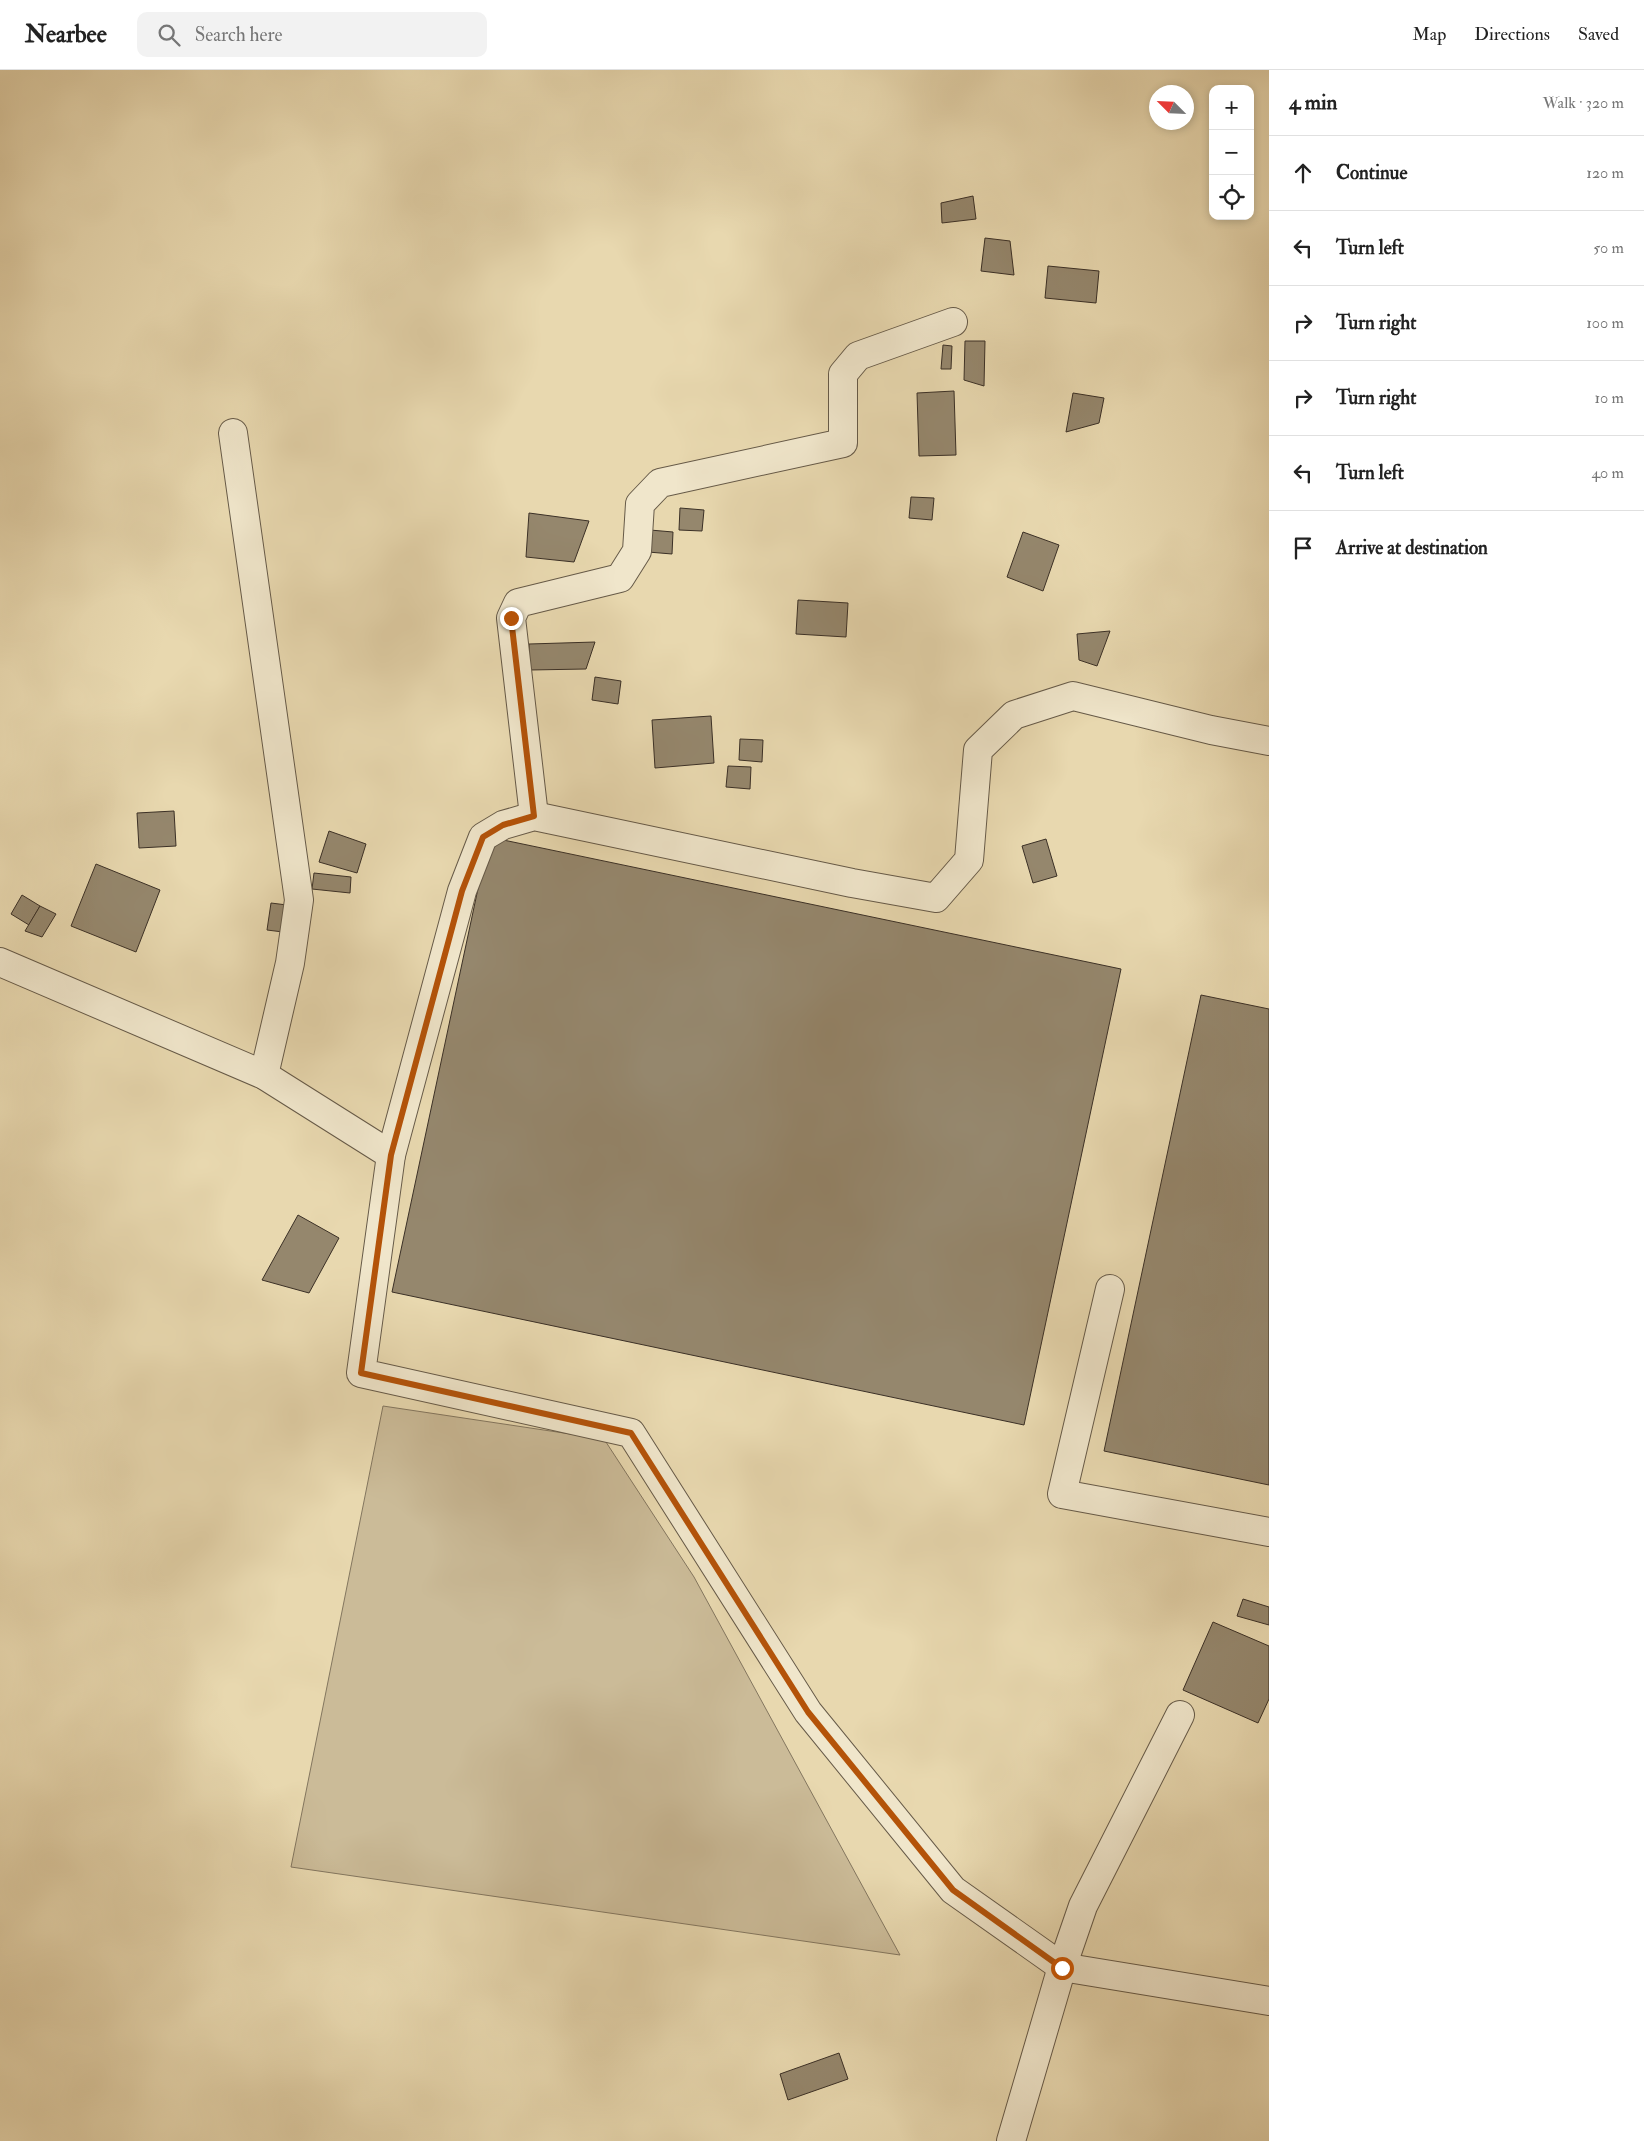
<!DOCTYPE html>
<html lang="en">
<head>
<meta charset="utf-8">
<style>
	body { margin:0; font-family:"IM FELL Double Pica",serif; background:#f2f2f2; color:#222 }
	.controls { position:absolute; right:15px; top:15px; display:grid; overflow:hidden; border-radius:10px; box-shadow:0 2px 8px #0003 }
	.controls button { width:45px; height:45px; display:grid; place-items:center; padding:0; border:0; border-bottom:1px solid #e0e0e0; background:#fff; color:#222; font:25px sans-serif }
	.compass { position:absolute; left:1149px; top:15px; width:45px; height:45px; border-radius:50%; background:#fff; box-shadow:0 2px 8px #0003; rotate:294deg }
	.stop { position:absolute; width:15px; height:15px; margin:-11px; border:4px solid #b45309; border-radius:50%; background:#fff }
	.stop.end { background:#b45309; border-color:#fff; box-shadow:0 1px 5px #0008 }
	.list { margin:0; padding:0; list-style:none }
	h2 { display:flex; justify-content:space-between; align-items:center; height:65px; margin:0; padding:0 20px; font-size:21px }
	h2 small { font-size:16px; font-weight:400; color:#767676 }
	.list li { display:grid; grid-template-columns:32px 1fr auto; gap:15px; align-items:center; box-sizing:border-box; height:75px; padding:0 20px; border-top:1px solid #e0e0e0 }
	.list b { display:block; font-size:19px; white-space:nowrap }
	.list em { font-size:16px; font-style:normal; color:#767676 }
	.icon { flex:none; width:28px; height:28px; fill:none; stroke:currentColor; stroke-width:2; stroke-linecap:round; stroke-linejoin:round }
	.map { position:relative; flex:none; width:1269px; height:2071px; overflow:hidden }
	header { display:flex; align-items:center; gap:30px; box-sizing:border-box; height:70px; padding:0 25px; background:#fff; border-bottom:1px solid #e0e0e0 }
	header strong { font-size:24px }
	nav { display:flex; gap:28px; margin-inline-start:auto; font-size:18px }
	.search { width:350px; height:45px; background:#f2f2f2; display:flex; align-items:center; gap:12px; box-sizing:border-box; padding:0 18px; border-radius:10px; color:#767676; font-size:19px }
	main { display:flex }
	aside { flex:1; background:#fff }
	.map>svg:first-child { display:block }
	.green { fill:#cbbb98; stroke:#83765f }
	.building { fill:#95876d; stroke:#3b3026 }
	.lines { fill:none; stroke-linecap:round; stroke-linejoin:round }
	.minor-casing { stroke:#665a48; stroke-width:30 }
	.minor { stroke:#f0e6cb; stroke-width:28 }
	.route { stroke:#b45309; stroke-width:6 }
</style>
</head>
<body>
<header>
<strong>Nearbee</strong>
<div class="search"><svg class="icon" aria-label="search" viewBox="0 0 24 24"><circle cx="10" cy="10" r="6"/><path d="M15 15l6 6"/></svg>Search here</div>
<nav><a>Map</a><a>Directions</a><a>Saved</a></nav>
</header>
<main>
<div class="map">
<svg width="1269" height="2071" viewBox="0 0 1269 2071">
	<rect width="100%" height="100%" fill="#e8d8af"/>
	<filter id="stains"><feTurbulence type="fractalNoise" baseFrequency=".004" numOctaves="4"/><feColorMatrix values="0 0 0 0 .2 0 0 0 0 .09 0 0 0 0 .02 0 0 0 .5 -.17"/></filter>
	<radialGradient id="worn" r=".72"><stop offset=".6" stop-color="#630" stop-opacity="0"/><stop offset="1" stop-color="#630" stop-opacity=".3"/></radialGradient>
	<path class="green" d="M 383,1336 L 604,1369 L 694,1507 L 900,1885 L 291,1797 Z"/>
	<g class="building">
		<path d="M 973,126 L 976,149 L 942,153 L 941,133 Z"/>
		<path d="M 985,168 L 1010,171 L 1014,205 L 981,201 Z"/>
		<path d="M 1048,196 L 1099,201 L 1096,233 L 1045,228 Z"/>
		<path d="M 965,271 L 985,271 L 984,316 L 964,310 Z"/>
		<path d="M 943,275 L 952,276 L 951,299 L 941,299 Z"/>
		<path d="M 954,321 L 956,385 L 919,386 L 917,323 Z"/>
		<path d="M 1073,323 L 1104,328 L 1099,353 L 1066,362 Z"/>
		<path d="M 911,427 L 934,428 L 932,450 L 909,448 Z"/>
		<path d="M 680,438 L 704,440 L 702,461 L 679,460 Z"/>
		<path d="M 529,443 L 589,451 L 574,492 L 526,487 Z"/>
		<path d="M 650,460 L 673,462 L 672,484 L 648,482 Z"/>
		<path d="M 1023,462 L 1059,475 L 1043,521 L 1007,507 Z"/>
		<path d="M 798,530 L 848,533 L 846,567 L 796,564 Z"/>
		<path d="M 1110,561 L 1097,596 L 1079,590 L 1077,564 Z"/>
		<path d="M 595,572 L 586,599 L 530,600 L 529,574 Z"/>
		<path d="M 595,607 L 621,611 L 618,634 L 592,630 Z"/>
		<path d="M 711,646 L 714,693 L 655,698 L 652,650 Z"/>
		<path d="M 740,669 L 763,670 L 762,692 L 739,690 Z"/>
		<path d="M 728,696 L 751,697 L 750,719 L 726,717 Z"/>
		<path d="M 174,741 L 176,776 L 139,778 L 137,743 Z"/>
		<path d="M 329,761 L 366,774 L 357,803 L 319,792 Z"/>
		<path d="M 489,767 L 1121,899 L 1024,1355 L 392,1222 Z"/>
		<path d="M 1046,769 L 1057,806 L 1033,813 L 1022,776 Z"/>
		<path d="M 96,794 L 160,820 L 136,882 L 71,856 Z"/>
		<path d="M 314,803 L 351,807 L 350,823 L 312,819 Z"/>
		<path d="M 22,825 L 40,836 L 29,855 L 11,844 Z"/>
		<path d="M 271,833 L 295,836 L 291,863 L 267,860 Z"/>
		<path d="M 40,836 L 56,844 L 42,867 L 25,861 Z"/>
		<path d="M 1201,925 L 1269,939 L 1269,1415 L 1104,1381 Z"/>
		<path d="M 298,1145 L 339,1168 L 309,1223 L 262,1210 Z"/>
		<path d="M 1243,1529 L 1269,1537 L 1269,1555 L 1237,1546 Z"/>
		<path d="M 1213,1552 L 1269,1576 L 1269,1629 L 1258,1653 L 1183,1620 Z"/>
		<path d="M 839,1983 L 848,2009 L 788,2030 L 780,2004 Z"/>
	</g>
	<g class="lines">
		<defs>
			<g id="minor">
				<path d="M 233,363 L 299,830 L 290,893 L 264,1005"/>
				<path d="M 534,746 L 511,548 L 518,533 L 620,508 L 637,481 L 640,434 L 660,413 L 843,373 L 843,304 L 858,286 L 953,252"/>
				<path d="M 0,892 L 264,1005 L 391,1085 L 361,1303 L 631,1363 L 808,1642 L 953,1820 L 1062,1897 L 1269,1931"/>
				<path d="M 391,1085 L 462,821 L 483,767 L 503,755 L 534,746 L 852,813 L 936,828 L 969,790 L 978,680 L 1014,645 L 1073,626 L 1211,660 L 1269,671"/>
				<path d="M 1110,1219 L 1062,1424 L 1269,1462"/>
				<path d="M 1011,2071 L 1062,1897 L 1083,1836 L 1180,1645"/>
			</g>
		</defs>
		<use href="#minor" class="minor-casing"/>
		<use href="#minor" class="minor"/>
	</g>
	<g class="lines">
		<path class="route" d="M 511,548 L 534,746 L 503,755 L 483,767 L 462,821 L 391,1085 L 361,1303 L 631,1363 L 808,1642 L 953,1820 L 1062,1898"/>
	</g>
	<rect width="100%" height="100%" filter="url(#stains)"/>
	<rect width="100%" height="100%" fill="url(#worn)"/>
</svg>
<div class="controls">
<button>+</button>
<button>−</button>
<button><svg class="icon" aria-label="locate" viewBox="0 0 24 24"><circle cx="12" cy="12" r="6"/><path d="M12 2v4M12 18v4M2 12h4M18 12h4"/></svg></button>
</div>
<svg class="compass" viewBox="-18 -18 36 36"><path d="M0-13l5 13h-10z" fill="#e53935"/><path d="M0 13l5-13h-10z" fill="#767676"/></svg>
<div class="stop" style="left:1062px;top:1898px"></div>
<div class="stop end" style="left:511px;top:548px"></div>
</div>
<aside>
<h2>4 min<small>Walk · 320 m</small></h2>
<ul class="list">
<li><svg class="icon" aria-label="ahead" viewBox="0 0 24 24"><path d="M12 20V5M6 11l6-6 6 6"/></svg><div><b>Continue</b></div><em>120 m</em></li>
<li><svg class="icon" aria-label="left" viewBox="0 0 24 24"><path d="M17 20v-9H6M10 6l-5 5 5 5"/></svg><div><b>Turn left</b></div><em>50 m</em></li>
<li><svg class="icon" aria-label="right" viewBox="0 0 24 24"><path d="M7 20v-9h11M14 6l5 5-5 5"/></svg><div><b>Turn right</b></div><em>100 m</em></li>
<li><svg class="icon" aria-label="right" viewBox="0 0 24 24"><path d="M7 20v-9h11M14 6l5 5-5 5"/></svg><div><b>Turn right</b></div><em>10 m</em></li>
<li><svg class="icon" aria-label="left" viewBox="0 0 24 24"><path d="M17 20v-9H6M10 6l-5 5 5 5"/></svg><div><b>Turn left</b></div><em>40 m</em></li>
<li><svg class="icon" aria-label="arrive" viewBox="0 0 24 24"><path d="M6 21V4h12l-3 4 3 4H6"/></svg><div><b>Arrive at destination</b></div></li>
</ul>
</aside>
</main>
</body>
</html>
